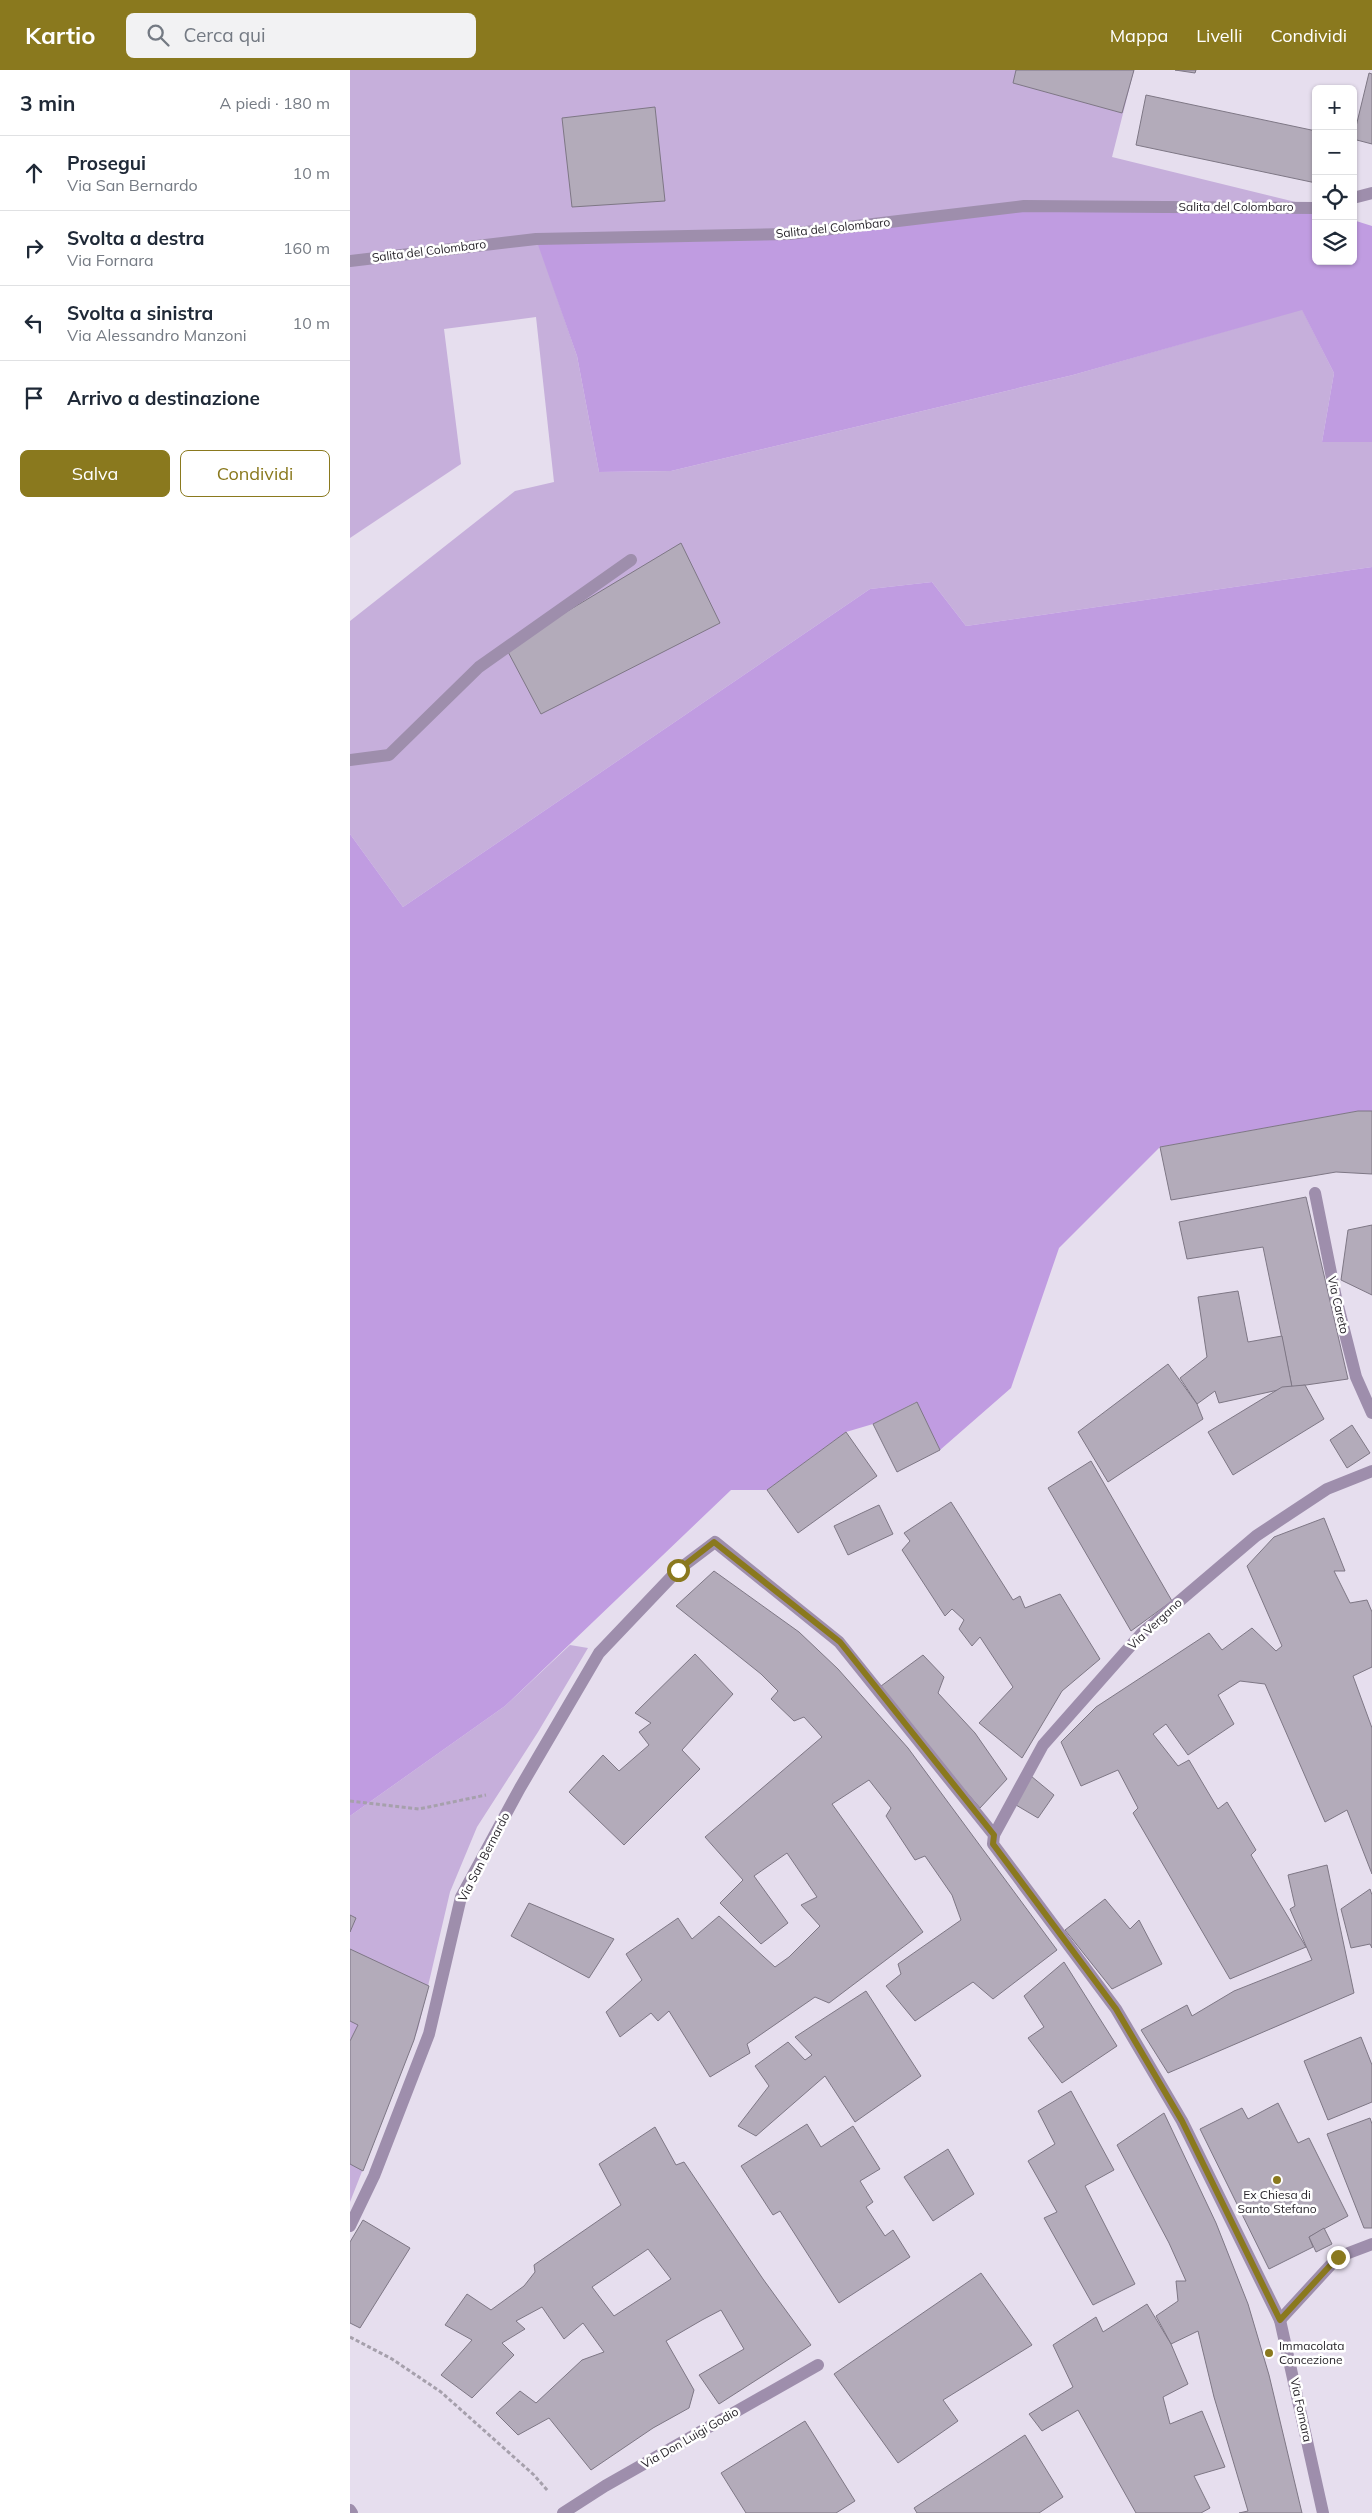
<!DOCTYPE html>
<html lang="it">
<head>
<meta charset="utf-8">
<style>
	body { margin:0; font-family:Mulish,sans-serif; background:#f2f2f3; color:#1f2937 }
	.controls { position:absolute; right:15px; top:15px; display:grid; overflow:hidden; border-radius:8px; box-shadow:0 1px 4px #0004 }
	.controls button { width:45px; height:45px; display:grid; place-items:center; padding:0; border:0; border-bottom:1px solid #e0e1e3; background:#fff; color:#1f2937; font:25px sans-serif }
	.stop { position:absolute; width:15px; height:15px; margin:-11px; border:4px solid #8a791e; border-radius:50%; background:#fff }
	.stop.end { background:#8a791e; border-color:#fff; box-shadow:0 1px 5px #0008 }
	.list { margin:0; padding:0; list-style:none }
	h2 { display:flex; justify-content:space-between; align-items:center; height:65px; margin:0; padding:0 20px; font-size:21px }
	h2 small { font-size:16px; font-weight:400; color:#747a83 }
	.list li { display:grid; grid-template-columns:32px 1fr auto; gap:15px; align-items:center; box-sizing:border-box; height:75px; padding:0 20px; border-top:1px solid #e0e1e3 }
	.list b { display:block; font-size:19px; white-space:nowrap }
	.list p { margin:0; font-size:16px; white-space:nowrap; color:#747a83 }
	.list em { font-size:16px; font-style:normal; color:#747a83 }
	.actions { display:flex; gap:10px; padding:15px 20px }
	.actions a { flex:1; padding:11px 0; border:1px solid #8a791e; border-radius:8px; text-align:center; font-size:18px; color:#8a791e }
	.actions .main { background:#8a791e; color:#fff }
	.icon { flex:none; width:28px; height:28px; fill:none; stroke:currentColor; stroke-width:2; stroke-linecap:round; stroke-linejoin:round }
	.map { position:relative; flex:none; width:1022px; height:2443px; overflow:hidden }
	header { display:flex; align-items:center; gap:30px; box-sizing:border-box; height:70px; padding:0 25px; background:#8a791e; color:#fff }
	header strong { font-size:24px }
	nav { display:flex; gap:28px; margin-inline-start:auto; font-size:18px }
	.search { width:350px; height:45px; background:#f2f2f3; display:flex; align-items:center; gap:12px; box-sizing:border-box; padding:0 18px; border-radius:8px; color:#747a83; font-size:19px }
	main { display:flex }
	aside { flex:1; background:#fff }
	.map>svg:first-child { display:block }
	.green { fill:#c6afdb }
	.forest { fill:#c09ce1 }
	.building { fill:#b3abba; stroke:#7e7785; fill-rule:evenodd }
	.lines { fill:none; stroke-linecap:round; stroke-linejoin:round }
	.path { stroke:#a6a0ac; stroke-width:3; stroke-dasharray:4 2.5; stroke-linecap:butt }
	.minor { stroke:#9e8eac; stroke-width:12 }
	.route { stroke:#8a791e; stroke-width:6 }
	.poi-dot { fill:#8a791e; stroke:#fff; stroke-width:2 }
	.labels { text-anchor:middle; stroke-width:5; stroke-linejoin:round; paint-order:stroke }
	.street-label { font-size:12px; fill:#2a272d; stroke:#fff }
	.poi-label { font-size:12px; fill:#2a272d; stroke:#fff }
</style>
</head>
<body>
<header>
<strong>Kartio</strong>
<div class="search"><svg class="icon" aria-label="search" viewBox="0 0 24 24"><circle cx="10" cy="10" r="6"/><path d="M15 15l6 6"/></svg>Cerca qui</div>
<nav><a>Mappa</a><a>Livelli</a><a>Condividi</a></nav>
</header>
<main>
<aside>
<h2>3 min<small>A piedi · 180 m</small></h2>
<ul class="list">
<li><svg class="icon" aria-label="ahead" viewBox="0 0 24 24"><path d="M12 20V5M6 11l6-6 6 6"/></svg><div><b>Prosegui</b><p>Via San Bernardo</p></div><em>10 m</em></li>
<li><svg class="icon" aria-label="right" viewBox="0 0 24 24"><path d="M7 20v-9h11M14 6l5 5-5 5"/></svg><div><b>Svolta a destra</b><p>Via Fornara</p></div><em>160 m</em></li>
<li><svg class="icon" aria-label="left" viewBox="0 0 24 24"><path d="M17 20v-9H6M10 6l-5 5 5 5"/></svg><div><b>Svolta a sinistra</b><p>Via Alessandro Manzoni</p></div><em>10 m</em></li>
<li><svg class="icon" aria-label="arrive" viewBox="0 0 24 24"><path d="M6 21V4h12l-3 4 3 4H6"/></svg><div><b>Arrivo a destinazione</b></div></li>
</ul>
<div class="actions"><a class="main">Salva</a><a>Condividi</a></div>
</aside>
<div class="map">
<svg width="1022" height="2443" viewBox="0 0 1022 2443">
	<rect width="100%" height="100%" fill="#e6deee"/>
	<g class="green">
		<path d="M 0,0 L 784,0 L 762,87 L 966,137 L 439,164 L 187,169 L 227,286 L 249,402 L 321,401 L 723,305 L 952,239 L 984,303 L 972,372 L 1022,372 L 1022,497 L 616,556 L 582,512 L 520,519 L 53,837 L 0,764 L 0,551 L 165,421 L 204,412 L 186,247 L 94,259 L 111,394 L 0,468 Z"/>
		<path d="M 220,1575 L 238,1578 L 188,1662 L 127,1757 L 100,1822 L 68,1959 L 0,2132 L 0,1746 L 155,1636 Z"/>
	</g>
	<g class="forest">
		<path d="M 674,136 L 966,138 L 966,191 L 1003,191 L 1003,150 L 1022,156 L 1022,372 L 972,372 L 984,303 L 952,240 L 723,305 L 321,401 L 249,402 L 227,286 L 186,169 L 439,164 Z"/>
		<path d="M 1022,497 L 1022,1041 L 1008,1041 L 810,1077 L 709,1178 L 661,1318 L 590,1380 L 566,1332 L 523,1354 L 496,1362 L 417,1420 L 381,1420 L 155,1636 L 0,1746 L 0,764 L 53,837 L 520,519 L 582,512 L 616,556 Z"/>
	</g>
	<g class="building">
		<path d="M 666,0 L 784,0 L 772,43 L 663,13 Z"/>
		<path d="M 825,0 L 846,0 L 845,3 Z"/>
		<path d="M 1019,3 L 1022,4 L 1022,74 L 1003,69 Z"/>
		<path d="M 796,25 L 966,61 L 966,113 L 786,75 Z"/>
		<path d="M 305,37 L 315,131 L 222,137 L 212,48 Z"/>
		<path d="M 331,473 L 370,553 L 191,644 L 156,578 Z"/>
		<path d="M 1008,1041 L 1022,1041 L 1022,1104 L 986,1102 L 821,1130 L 810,1077 Z"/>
		<path d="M 956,1127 L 998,1309 L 942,1317 L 913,1177 L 837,1189 L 829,1152 Z"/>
		<path d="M 1022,1155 L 1022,1225 L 991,1210 L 998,1160 Z"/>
		<path d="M 888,1221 L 898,1272 L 932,1266 L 942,1317 L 869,1333 L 865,1321 L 847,1334 L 830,1308 L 857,1287 L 848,1227 Z"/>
		<path d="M 818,1294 L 847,1334 L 853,1349 L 758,1412 L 728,1362 Z"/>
		<path d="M 955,1315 L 974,1349 L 883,1405 L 858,1362 L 932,1317 Z"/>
		<path d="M 567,1332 L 590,1380 L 547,1402 L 523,1354 Z"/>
		<path d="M 1002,1355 L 1020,1383 L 997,1398 L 980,1370 Z"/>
		<path d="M 496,1362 L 527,1406 L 448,1463 L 417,1420 Z"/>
		<path d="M 741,1391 L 822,1531 L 781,1561 L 698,1418 Z"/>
		<path d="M 601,1432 L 663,1530 L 670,1526 L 675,1538 L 710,1524 L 750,1589 L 712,1621 L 672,1688 L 629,1653 L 663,1617 L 630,1567 L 622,1576 L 609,1559 L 614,1550 L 602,1539 L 595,1546 L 552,1480 L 560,1471 L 554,1463 Z"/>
		<path d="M 529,1435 L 543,1464 L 498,1485 L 484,1456 Z"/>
		<path d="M 974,1448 L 995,1501 L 984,1501 L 1000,1533 L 1017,1530 L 1022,1542 L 1022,1597 L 1003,1606 L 1022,1658 L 1022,1804 L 997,1740 L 975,1752 L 915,1614 L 890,1611 L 868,1625 L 884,1654 L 838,1685 L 816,1654 L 803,1664 L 828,1696 L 839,1690 L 868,1739 L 877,1732 L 906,1780 L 901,1785 L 956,1877 L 880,1909 L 783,1743 L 788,1738 L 768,1700 L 731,1716 L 711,1672 L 746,1637 L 859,1563 L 872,1580 L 902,1558 L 926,1581 L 932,1576 L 897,1496 L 924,1467 Z"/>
		<path d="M 364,1501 L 449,1562 L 488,1599 L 558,1678 L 707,1880 L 643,1929 L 623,1912 L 565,1951 L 536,1916 L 551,1904 L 548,1894 L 611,1850 L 602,1825 L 575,1786 L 565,1790 L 536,1746 L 541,1738 L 519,1710 L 482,1734 L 573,1862 L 479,1933 L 465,1927 L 397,1974 L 400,1983 L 360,2007 L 319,1941 L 308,1951 L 301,1943 L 270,1967 L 256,1942 L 292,1910 L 276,1884 L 328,1848 L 342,1869 L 369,1846 L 425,1897 L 439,1887 L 470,1856 L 451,1835 L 467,1827 L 437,1783 L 404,1806 L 438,1853 L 411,1874 L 370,1833 L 393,1810 L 355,1767 L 472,1667 L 454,1647 L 444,1651 L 421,1629 L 428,1621 L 411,1604 L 326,1536 Z"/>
		<path d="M 345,1584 L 383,1624 L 332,1680 L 350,1699 L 274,1775 L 219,1722 L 253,1685 L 269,1701 L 299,1675 L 289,1662 L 301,1653 L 285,1643 Z"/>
		<path d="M 573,1585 L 594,1607 L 588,1623 L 625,1663 L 657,1709 L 630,1738 L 527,1619 Z"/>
		<path d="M 681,1706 L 704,1725 L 688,1748 L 666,1735 Z"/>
		<path d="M 977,1795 L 1004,1923 L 818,2003 L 791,1960 L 837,1935 L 842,1946 L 884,1921 L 962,1890 L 940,1839 L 945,1836 L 938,1805 Z"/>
		<path d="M 1020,1819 L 1022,1825 L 1022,1878 L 1020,1874 L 1001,1878 L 991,1839 Z"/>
		<path d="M 755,1829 L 780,1859 L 789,1850 L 812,1894 L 762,1919 L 715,1860 Z"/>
		<path d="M 179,1833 L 264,1869 L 239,1908 L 161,1866 Z"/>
		<path d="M 0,1845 L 6,1848 L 0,1862 Z"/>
		<path d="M 0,1879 L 79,1916 L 64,1970 L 13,2101 L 0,2094 L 0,1971 L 8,1955 L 0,1951 Z"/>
		<path d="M 714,1892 L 767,1976 L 712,2013 L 678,1968 L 694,1957 L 674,1926 Z"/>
		<path d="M 516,1921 L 571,2006 L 505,2052 L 475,2006 L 406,2066 L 388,2056 L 419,2016 L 405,1996 L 438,1972 L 455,1990 L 462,1985 L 445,1967 Z"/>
		<path d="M 1011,1967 L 1022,1995 L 1022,2032 L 978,2050 L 954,1991 Z"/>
		<path d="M 721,2021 L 764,2100 L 735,2116 L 785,2214 L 743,2235 L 694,2148 L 707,2142 L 678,2091 L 705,2074 L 688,2041 Z"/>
		<path d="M 928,2033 L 948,2073 L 959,2068 L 998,2146 L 959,2167 L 963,2177 L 919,2199 L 850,2059 L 892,2038 L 898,2049 Z"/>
		<path d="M 814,2043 L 866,2153 L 898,2234 L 919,2305 L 952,2443 L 889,2443 L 898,2441 L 864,2327 L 848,2261 L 821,2274 L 806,2246 L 828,2231 L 826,2211 L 836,2211 L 819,2173 L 767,2075 Z"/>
		<path d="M 1020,2048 L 1022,2054 L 1022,2158 L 1014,2158 L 977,2064 Z"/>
		<path d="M 457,2054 L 471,2077 L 503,2056 L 530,2099 L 510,2111 L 523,2132 L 516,2137 L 535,2166 L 543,2160 L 560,2187 L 489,2233 L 430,2141 L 423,2145 L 391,2096 Z"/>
		<path d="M 305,2057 L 326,2095 L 334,2092 L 413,2209 L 461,2275 L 369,2334 L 349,2305 L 394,2279 L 371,2240 L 352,2250 L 316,2271 L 344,2320 L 339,2338 L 303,2358 L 241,2400 L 199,2348 L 168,2365 L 146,2343 L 170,2321 L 186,2333 L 232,2290 L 254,2282 L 233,2253 L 214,2269 L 192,2237 L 166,2251 L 175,2259 L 152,2273 L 164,2285 L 122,2328 L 91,2305 L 122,2270 L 95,2255 L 117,2224 L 141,2240 L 174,2216 L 185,2202 L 184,2195 L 271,2135 L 249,2094 ZM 298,2179 L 321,2209 L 264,2246 L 242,2217 Z"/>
		<path d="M 598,2079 L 624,2124 L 583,2151 L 554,2107 Z"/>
		<path d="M 13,2150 L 60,2178 L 10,2258 L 0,2253 L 0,2172 Z"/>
		<path d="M 974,2158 L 982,2174 L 966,2182 L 959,2167 Z"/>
		<path d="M 631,2203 L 682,2275 L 593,2330 L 608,2351 L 548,2393 L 484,2304 Z"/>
		<path d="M 797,2234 L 821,2274 L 838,2314 L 813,2327 L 820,2354 L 852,2341 L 875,2397 L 844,2406 L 860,2438 L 851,2443 L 786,2443 L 728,2340 L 692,2361 L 679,2344 L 723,2317 L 703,2275 L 746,2247 L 753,2262 Z"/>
		<path d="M 455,2351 L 505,2431 L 486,2443 L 396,2443 L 371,2403 Z"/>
		<path d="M 675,2365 L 713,2427 L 689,2443 L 567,2443 L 564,2438 Z"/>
	</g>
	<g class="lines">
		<g class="path">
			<path d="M 0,1731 L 69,1739 L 136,1725"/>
			<path d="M 0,2267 L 42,2289 L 91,2322 L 184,2405 L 198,2421"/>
		</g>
		<g class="minor">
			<path d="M 1003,128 L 1022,123"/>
			<path d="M 0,191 L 186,169 L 439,164 L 674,136 L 966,138"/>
			<path d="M 0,690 L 39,685 L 129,597 L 281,490"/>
			<path d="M 965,1123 L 986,1228 L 1006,1307 L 1022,1343"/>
			<path d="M 644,1765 L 693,1675 L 792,1563 L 906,1466 L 977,1419 L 1022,1401"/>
			<path d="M 0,2156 L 24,2106 L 79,1964 L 111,1827 L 170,1718 L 249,1583 L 328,1500 L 365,1472 L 489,1572 L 644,1765 L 643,1774 L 766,1939 L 832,2051 L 930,2250 L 973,2443"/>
			<path d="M 930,2250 L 988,2187 L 1022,2174"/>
			<path d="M 0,2440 L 2,2443"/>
			<path d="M 213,2443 L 255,2416 L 468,2295"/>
		</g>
	</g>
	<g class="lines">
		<path class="route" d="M 328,1500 L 364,1472 L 490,1572 L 644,1765 L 643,1774 L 766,1939 L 832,2051 L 930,2250 L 988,2187"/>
	</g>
	<g class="poi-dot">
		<circle cx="927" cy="2110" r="5"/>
		<circle cx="919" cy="2283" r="5"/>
	</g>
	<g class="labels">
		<g class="street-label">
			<text x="886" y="141">Salita del Colombaro</text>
			<text transform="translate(483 158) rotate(-6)" y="4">Salita del Colombaro</text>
			<text transform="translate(79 181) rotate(-7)" y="4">Salita del Colombaro</text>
			<text transform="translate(988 1235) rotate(77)" y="4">Via Careto</text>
			<text transform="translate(805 1554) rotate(-43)" y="4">Via Vergano</text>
			<text transform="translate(134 1787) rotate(-63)" y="4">Via San Bernardo</text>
			<text transform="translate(951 2340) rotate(78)" y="4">Via Fornara</text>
			<text transform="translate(340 2368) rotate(-30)" y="4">Via Don Luigi Godio</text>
		</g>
		<g class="poi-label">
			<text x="927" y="2129">Ex Chiesa di<tspan x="927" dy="14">Santo Stefano</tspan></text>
			<text x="929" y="2280" text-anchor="start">Immacolata<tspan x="929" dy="14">Concezione</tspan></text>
		</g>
	</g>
</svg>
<div class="controls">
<button>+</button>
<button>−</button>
<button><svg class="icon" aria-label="locate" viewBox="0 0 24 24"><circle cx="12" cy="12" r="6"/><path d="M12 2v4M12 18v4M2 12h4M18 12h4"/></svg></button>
<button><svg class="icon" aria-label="layers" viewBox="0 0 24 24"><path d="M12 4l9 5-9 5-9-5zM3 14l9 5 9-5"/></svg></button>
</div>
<div class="stop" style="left:328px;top:1500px"></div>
<div class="stop end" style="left:988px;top:2187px"></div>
</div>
</main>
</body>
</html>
